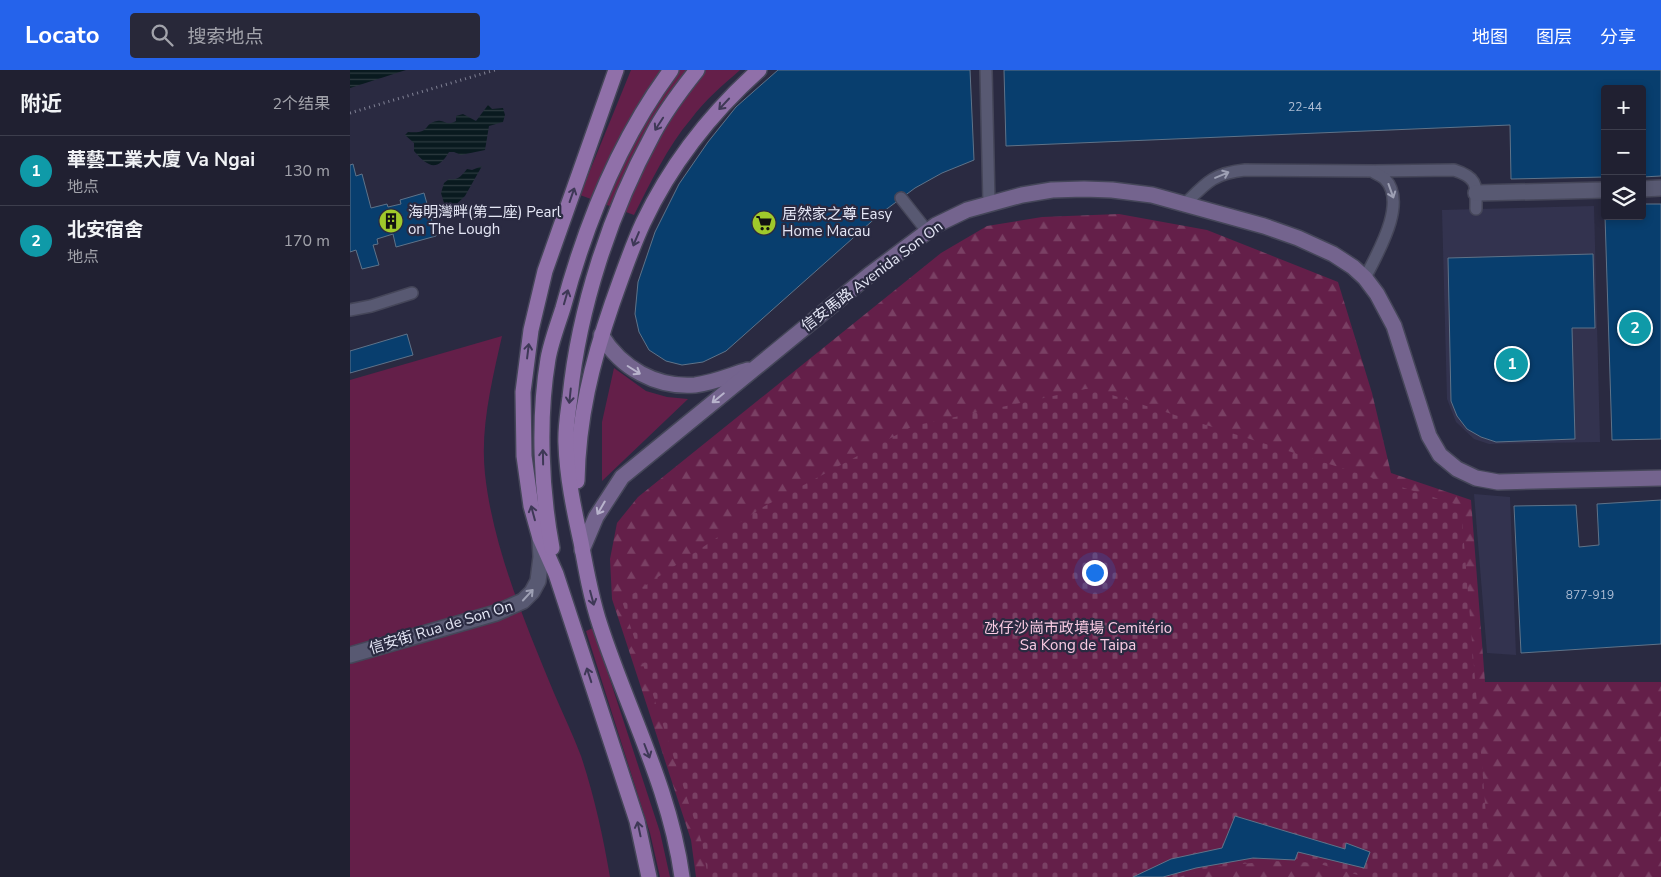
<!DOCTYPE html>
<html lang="zh">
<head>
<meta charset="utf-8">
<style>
	body { margin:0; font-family:"Nunito Sans","Noto Sans SC",sans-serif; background:#282839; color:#f1f3f6 }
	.controls { position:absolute; right:15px; top:15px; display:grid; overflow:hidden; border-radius:5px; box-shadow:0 2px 8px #0003 }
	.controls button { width:45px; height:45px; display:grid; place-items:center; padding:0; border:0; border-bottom:1px solid #3d3e4d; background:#202031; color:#f1f3f6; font:25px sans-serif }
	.you { position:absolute; left:744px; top:502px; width:18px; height:18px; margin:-12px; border:4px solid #fff; border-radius:50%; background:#1a73e8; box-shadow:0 0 0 8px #1a73e833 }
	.badge { display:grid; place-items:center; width:32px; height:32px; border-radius:50%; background:#2563eb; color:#fff; font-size:16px; font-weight:700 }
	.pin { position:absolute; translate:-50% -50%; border:2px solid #fff; box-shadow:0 1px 5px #0006 }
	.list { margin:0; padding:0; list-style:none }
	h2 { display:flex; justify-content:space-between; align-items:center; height:65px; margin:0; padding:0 20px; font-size:21px }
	h2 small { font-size:16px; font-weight:400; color:#a2a3ab }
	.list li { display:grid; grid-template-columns:32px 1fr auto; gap:15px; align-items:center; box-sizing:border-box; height:70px; padding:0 20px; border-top:1px solid #3d3e4d }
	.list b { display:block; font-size:19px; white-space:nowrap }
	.list p { margin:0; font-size:16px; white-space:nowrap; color:#a2a3ab }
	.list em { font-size:16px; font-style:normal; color:#a2a3ab }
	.icon { flex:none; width:28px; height:28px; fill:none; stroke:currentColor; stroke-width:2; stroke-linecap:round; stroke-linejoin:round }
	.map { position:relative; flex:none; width:1311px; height:807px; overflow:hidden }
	header { display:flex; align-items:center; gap:30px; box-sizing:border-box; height:70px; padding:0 25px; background:#2563eb; color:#fff }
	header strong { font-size:24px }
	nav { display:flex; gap:28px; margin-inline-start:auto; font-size:18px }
	.search { width:350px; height:45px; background:#282839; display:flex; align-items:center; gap:12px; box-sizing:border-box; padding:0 18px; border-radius:5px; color:#a2a3ab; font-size:19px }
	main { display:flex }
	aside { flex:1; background:#202031 }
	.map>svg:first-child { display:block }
	.built { fill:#33334f }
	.green { fill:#641f49 }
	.forest { fill:url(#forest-firs) }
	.cemetery { fill:url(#cemetery-stones) }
	.water { fill:url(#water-rules) }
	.building { fill:#083e6e; stroke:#5f7389 }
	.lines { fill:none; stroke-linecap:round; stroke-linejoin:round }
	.lane-casing { stroke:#454659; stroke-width:14 }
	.street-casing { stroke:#454659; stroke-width:18 }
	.secondary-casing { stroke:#454659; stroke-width:18 }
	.primary-casing { stroke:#454659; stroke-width:18 }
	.path { stroke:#818295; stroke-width:3; stroke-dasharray:1 4; stroke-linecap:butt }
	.lane { stroke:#585972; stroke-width:11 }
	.street { stroke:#585972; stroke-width:15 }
	.secondary { stroke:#74648e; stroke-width:15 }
	.primary { stroke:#9070a9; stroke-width:15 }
	.oneway { stroke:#3e3856 }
	.oneway2 { stroke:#9ea0b4 }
	.oneway3 { stroke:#b8b3cc }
	.labels { text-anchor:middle; stroke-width:4.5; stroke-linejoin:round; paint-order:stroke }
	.number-label { font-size:12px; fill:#aebdd4 }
	.poi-label { font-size:15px; fill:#e5e7f6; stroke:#2a2a41; text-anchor:start }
	.street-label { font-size:15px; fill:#e5e7f6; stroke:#2a2a41 }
	.park-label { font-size:15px; fill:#facbe3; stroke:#2a2a41 }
</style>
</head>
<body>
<header>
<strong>Locato</strong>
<div class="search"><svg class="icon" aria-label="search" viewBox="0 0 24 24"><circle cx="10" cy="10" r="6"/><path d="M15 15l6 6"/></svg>搜索地点</div>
<nav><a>地图</a><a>图层</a><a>分享</a></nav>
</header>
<main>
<aside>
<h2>附近<small>2个结果</small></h2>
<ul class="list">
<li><span class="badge" style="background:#0f9aa8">1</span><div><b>華藝工業大廈 Va Ngai</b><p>地点</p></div><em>130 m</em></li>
<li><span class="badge" style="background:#0f9aa8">2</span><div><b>北安宿舍</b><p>地点</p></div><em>170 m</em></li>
</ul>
</aside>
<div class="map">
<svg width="1311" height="807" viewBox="0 0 1311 807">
	<defs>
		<pattern id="forest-firs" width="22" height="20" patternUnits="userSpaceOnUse" patternTransform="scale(1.25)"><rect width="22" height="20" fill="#641f49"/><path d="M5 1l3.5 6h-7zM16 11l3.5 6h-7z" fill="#7a4064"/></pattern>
		<pattern id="cemetery-stones" width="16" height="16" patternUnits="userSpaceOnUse" patternTransform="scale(1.25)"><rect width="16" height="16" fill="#641f49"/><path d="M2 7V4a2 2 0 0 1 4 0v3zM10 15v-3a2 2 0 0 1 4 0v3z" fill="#7a4064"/></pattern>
		<pattern id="water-rules" width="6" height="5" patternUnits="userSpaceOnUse" patternTransform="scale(1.25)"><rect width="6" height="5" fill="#091a1f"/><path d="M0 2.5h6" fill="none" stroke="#2d3b40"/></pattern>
	</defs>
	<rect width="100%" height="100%" fill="#2a2a41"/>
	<g class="built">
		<path d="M 1244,136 L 1250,372 L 1139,374 L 1124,369 L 1106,352 L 1097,329 L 1092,140 Z"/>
		<path d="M 1124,424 L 1160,427 L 1166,585 L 1137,583 Z"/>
	</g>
	<g class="green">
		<path d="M 281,0 L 390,0 C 373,15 355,30 341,49 C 317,77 301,112 284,145 L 230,125 Z"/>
		<path d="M 152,266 C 142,311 130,358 135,404 C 143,478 176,555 204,623 C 213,644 223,665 231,686 C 244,725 253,766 260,807 L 0,807 L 0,310 Z"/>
		<path d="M 264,298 L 296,321 L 317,327 L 338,329 L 252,411 L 252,352 Z"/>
		<path d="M 243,558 L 310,762 L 320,807 L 310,807 L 300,763 L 236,561 Z"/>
	</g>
	<path class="forest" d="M 769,144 L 857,160 L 988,212 L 1022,323 L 1041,403 L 1121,430 L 1135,612 L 1311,612 L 1311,807 L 346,807 L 341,770 L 262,529 L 260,489 L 267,453 L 288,427 L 591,183 L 637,156 L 692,147 Z"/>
	<path class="cemetery" d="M 740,318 L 1111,436 L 1141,807 L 1015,807 L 966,793 L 923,791 L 862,797 L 829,807 L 358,807 L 352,773 L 272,531 L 413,437 L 563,356 Z"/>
	<g class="water">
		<path d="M 0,0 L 56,0 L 0,18 Z"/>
		<path d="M 138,35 L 142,39 L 153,38 L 155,45 L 153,52 L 139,56 L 135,80 L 111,85 L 104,82 L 99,82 C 87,103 77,96 64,81 L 64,73 L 55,65 L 58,62 C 82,64 72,54 87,51 C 95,49 96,57 106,51 L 106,46 L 113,44 L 126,51 Z"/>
		<path d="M 132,96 L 115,126 L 97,143 L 91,123 L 94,113 L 99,109 C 108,111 112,105 117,99 L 122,100 Z"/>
	</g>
	<g class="building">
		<path d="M 428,0 L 620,0 L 624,90 L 592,103 L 565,118 L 530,144 L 376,281 L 353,292 L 332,295 L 316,291 L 299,280 L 289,262 L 285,244 L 288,212 L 305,162 L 329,114 L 358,72 L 386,37 Z"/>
		<path d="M 654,0 L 1311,0 L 1311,106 L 1292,107 L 1292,19 L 1255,19 L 1255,107 L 1161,109 L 1160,55 L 656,76 Z"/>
		<path d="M 3,94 L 6,106 L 12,104 L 21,138 L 37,134 L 38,137 L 51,134 L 50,130 L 74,123 L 86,166 L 46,177 L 43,164 L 27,169 L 28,174 L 23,175 L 29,195 L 12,199 L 6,180 L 0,182 L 0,95 Z"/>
		<path d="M 1292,134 L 1311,134 L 1311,369 L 1262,370 L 1255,146 L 1292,146 Z"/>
		<path d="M 1243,184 L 1245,258 L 1222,258 L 1225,369 L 1146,372 L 1131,367 L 1117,359 L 1107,346 L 1101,331 L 1098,188 Z"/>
		<path d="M 57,264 L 63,285 L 0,303 L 0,281 Z"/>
		<path d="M 1311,430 L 1311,574 L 1171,583 L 1164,436 L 1226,435 L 1229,477 L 1249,475 L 1247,434 Z"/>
		<path d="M 885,746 L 995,779 L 996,773 L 1020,782 L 1014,798 L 948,782 L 945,790 L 903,788 L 846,798 L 813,807 L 783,807 L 821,789 L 872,778 Z"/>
	</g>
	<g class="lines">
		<defs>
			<g id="lane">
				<path d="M 636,0 L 639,134"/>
				<path d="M 1024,101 L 1104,100 C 1129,108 1126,116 1126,139"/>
				<path d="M 551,128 L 577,161"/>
				<path d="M 834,135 C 855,114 863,103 895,100 L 1022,101 C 1026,104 1032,106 1035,109 C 1058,133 1027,184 1015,208"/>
				<path d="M 0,240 L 21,236 L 62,223"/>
			</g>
			<g id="street">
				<path d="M 1292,119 L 1311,118"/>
				<path d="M 1126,123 L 1255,120"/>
				<path d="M 0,585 L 146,543 L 173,531 L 182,522 L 188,511 L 191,487 L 190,469"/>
			</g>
			<g id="secondary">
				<path d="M 251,265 C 271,298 306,318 345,315 C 363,313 381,305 398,300"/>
				<path d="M 232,480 L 246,447 L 272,407 L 519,205 L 586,155 L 617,140 L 672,125 L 702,120 L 734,119 L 762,120 L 802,125 L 914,156 L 948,168 L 983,184 L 1003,197 L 1015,208 L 1027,224 L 1044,256 L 1079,366 L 1090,385 L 1107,399 L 1126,408 L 1148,412 L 1311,408"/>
			</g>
			<g id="primary">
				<path d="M 266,0 L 195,201 L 181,260 L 173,322 L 174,386 L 181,436 L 190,468 L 206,504 L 287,751 L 299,807"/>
				<path d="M 227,411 C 228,349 242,292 262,234 C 272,206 281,179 293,153 C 321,94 361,43 409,0"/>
				<path d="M 202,478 C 191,420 188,348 198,289 C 201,272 208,254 213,238 C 235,156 270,69 321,0"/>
				<path d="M 332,807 C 320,718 277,639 250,555 C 241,528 236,500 231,472 C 224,440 217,407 216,374 C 215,359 218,343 220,327 C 229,238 260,143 303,64 C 315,41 331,20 347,0"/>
			</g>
		</defs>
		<use href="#lane" class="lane-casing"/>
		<use href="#street" class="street-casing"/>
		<use href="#secondary" class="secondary-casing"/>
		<use href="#primary" class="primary-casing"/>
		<path class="path" d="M 0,43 L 145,0"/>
		<use href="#lane" class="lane"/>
		<use href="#street" class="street"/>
		<use href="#secondary" class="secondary"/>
		<use href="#primary" class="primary"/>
	</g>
	<defs><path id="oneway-shaft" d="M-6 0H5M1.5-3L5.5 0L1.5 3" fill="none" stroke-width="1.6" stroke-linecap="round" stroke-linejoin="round" transform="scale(1.25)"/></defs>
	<g class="oneway">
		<use href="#oneway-shaft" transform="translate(374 34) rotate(133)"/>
		<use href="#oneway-shaft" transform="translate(309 54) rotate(123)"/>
		<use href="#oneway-shaft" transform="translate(222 125) rotate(-71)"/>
		<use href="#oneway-shaft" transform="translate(286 169) rotate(113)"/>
		<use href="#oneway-shaft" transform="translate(216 227) rotate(-74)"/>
		<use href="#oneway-shaft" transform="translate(178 281) rotate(-83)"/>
		<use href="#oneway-shaft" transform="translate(220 326) rotate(96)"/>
		<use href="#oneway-shaft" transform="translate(193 387) rotate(-91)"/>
		<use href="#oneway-shaft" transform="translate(183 443) rotate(-105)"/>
		<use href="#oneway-shaft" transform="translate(242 528) rotate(75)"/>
		<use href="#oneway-shaft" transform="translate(239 605) rotate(-108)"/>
		<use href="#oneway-shaft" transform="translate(297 681) rotate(69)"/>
		<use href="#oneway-shaft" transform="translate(289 759) rotate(-102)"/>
	</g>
	<g class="oneway2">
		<use href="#oneway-shaft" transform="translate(872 105) rotate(-23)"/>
		<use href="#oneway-shaft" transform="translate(1041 121) rotate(70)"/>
		<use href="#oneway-shaft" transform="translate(178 525) rotate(-47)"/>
	</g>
	<g class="oneway3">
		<use href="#oneway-shaft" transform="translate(284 300) rotate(32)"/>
		<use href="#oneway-shaft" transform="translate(368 328) rotate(141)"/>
		<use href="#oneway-shaft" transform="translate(251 438) rotate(120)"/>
	</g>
	<defs>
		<symbol id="building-disc" viewBox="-11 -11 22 22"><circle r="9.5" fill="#a0c92b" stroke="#2a2a41"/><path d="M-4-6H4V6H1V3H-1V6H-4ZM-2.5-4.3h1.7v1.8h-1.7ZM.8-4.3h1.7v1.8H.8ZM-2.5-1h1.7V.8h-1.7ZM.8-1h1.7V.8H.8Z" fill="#111"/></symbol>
		<symbol id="supermarket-disc" viewBox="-11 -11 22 22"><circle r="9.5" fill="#a0c92b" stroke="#2a2a41"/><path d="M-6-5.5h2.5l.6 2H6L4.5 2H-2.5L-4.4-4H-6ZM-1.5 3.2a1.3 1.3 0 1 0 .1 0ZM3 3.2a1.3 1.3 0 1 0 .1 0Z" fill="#111"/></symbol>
	</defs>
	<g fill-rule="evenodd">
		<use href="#building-disc" x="27" y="137" width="28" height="28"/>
		<use href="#supermarket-disc" x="400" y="139" width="28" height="28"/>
	</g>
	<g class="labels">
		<g class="number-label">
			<text x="955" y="41">22-44</text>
			<text x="1240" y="529">877-919</text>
		</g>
		<g class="poi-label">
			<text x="58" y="147">海明灣畔(第二座) Pearl<tspan x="58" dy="17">on The Lough</tspan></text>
			<text x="432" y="149">居然家之尊 Easy<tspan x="432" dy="17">Home Macau</tspan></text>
		</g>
		<g class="street-label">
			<text transform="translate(522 206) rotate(-37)" y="5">信安馬路 Avenida Son On</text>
			<text transform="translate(91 557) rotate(-17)" y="5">信安街 Rua de Son On</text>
		</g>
		<g class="park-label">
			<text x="728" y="563">氹仔沙崗市政墳場 Cemitério<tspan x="728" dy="17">Sa Kong de Taipa</tspan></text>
		</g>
	</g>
</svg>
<div class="controls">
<button>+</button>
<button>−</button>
<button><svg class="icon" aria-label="layers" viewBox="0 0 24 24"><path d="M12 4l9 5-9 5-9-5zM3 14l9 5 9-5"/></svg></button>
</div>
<div class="you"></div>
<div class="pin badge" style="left:1162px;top:294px;background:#0f9aa8">1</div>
<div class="pin badge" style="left:1285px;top:258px;background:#0f9aa8">2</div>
</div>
</main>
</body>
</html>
